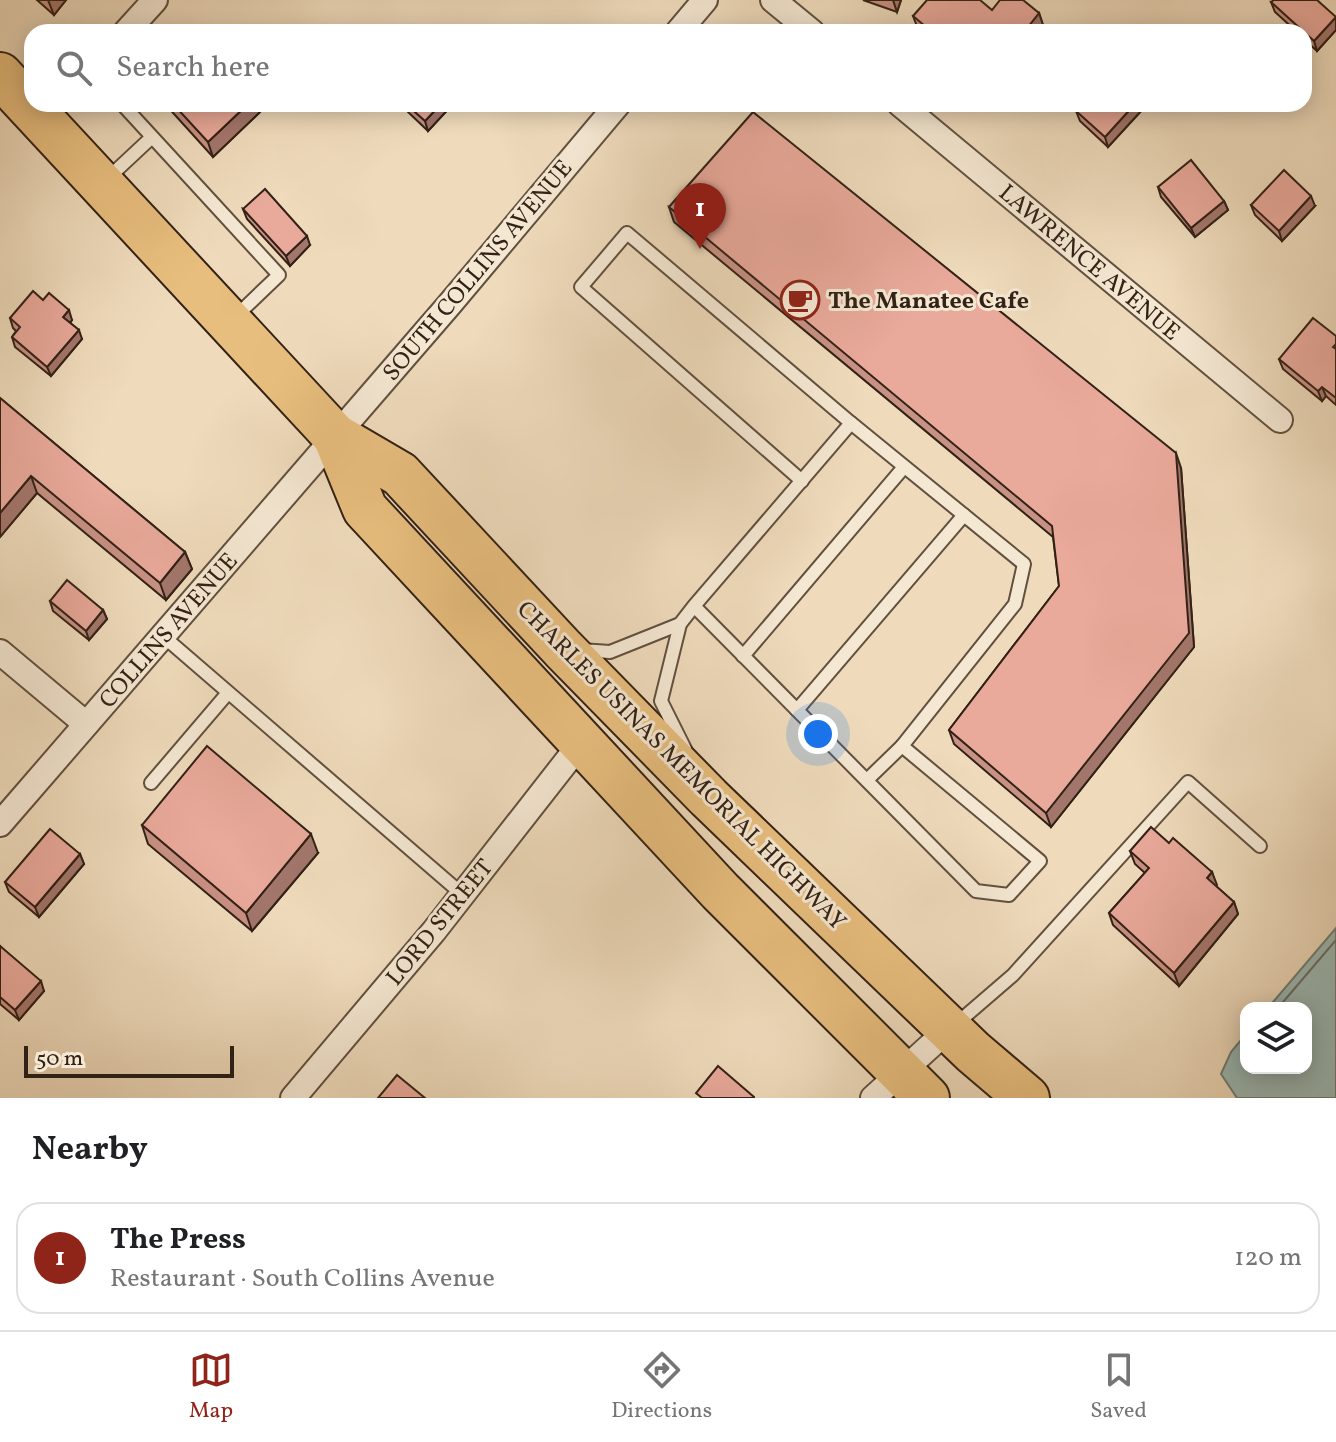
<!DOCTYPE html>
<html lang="en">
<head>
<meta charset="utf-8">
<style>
	body { margin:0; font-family:Vollkorn,serif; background:#f2f2f2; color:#202124 }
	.controls { position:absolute; right:24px; bottom:24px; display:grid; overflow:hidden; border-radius:16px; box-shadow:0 4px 20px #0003 }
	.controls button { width:72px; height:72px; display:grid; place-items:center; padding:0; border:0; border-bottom:2px solid #e0e0e0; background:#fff; color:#202124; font:40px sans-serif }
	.scale { position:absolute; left:24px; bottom:20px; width:210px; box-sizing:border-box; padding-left:8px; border:4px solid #322115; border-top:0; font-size:22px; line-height:28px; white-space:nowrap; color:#322115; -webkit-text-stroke:6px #f5e8d3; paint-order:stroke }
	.you { position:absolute; left:818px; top:734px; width:28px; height:28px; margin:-20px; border:6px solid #fff; border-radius:50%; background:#1a73e8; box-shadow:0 0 0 12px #1a73e833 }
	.badge { display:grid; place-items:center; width:52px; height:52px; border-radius:50%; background:#8f2418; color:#fff; font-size:26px; font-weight:700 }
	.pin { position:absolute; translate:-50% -66px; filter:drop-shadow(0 2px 4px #0008) }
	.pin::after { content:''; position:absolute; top:42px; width:28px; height:24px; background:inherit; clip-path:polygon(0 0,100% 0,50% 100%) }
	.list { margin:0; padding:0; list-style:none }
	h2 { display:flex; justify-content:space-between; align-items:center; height:104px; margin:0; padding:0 32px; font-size:34px }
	h2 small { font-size:26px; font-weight:400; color:#757577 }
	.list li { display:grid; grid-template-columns:52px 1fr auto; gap:24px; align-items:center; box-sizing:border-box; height:112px; margin:0 16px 16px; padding:0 16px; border:2px solid #e0e0e0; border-radius:24px }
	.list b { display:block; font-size:30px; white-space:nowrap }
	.list p { margin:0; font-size:26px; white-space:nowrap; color:#757577 }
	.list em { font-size:26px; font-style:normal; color:#757577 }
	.icon { flex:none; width:44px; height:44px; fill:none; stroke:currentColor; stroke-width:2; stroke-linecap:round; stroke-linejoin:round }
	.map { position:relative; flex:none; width:1336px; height:1098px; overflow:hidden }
	.search { position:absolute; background:#fff; box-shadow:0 4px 20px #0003; left:24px; right:24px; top:24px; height:88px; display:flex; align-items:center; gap:20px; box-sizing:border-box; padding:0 28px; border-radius:24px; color:#757577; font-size:30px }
	.sheet { height:232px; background:#fff }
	nav { display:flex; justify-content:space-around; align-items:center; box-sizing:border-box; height:112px; border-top:2px solid #e0e0e0; background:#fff; font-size:22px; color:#757577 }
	nav a { display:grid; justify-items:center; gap:4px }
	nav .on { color:#8f2418 }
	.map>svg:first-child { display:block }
	.water { fill:#9bbab6; stroke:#717d76; stroke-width:2 }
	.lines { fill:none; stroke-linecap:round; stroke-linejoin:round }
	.shore { stroke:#666e66; stroke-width:2 }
	.lane-casing { stroke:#61503f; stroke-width:16 }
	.street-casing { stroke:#61503f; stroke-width:28 }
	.highway-casing { stroke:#322115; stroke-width:48 }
	.lane { stroke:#f5e8d3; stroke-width:12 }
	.street { stroke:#f5e8d3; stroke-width:24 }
	.highway { stroke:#e8be7e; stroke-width:44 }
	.wall { fill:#c89185; stroke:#322115; stroke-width:2 }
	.shaded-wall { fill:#a3766c; stroke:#322115; stroke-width:2 }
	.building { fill:#e9a99b; stroke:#322115; stroke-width:2 }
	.labels { text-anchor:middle; stroke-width:6; stroke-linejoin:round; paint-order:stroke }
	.street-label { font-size:24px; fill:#322115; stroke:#f5e8d3 }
	.poi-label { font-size:24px; font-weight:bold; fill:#322115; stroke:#f5e8d3; text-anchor:start }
</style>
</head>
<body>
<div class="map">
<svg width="1336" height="1098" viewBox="0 0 1336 1098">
	<rect width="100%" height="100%" fill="#efdbbc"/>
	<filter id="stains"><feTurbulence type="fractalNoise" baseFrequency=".0025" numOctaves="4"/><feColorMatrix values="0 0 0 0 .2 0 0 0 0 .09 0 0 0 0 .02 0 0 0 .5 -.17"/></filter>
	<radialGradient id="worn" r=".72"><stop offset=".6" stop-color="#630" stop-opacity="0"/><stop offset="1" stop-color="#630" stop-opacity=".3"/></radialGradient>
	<path class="water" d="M 1336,928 L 1336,1098 L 1237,1098 L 1221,1074 L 1231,1052 L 1246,1034 L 1246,1068 L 1306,1068 L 1306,1008 L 1268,1008 Z"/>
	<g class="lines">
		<path class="shore" d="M 1278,1008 L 1336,940"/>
		<defs>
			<g id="lane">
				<path d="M 122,104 L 279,275 L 234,318"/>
				<path d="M 106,180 L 152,137"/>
				<path d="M 802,481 L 581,287 L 627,233 L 851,423"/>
				<path d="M 163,636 L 462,894"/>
				<path d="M 581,650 L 610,652 L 680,624"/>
				<path d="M 743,656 L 904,467"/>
				<path d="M 797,710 L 964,515"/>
				<path d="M 685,749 L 661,701 L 680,624 L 694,606 L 851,423 L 1024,564 L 1015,604 L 902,746 L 1040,861 L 1009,895 L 976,891 L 694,606"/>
				<path d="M 867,780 L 902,746"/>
				<path d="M 151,783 L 227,694"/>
				<path d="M 955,1025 L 1013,975 L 1188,782 L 1260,846"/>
			</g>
			<g id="street">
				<path d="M 773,0 L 812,32"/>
				<path d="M 126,32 L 155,0"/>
				<path d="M 678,32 L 705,0"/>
				<path d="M 900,104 L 1280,420"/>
				<path d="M 0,652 L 86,724"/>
				<path d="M 0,824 L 449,305 L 618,104"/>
				<path d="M 293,1098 L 434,931 L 581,743"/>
				<path d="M 873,1098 L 949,1029"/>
			</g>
			<g id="highway">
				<path d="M 0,75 L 335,436 L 400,474 L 563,649 L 709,798 L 973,1052 L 1027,1098"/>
				<path d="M 335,436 L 365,509 L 720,891 L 927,1098"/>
			</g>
		</defs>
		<use href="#lane" class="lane-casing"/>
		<use href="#street" class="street-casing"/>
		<use href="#highway" class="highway-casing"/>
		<use href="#lane" class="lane"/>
		<use href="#street" class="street"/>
		<use href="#highway" class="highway"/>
	</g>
	<g class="wall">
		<path d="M 37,0 L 66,0 L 54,15 Z"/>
		<path d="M 863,0 L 901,0 L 897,12 Z"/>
		<path d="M 1271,2 L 1336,17 L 1336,30 L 1317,51 L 1304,39 L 1304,32 L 1297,32 L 1275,12 Z"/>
		<path d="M 992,10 L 1039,13 L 1043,25 L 1038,32 L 921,32 L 918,29 L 913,16 Z"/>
		<path d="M 165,104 L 257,104 L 260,112 L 213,157 Z"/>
		<path d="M 405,104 L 453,104 L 428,131 L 408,112 Z"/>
		<path d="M 1142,110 L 1108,147 L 1080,121 L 1076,111 Z"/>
		<path d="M 1158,187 L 1224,201 L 1228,210 L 1195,237 L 1161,197 Z"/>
		<path d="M 1251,205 L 1315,206 L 1282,241 L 1255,215 Z"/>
		<path d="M 669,207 L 1181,468 L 1194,647 L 1051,827 L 954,744 L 949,730 L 1059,586 L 1053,537 L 674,222 Z"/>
		<path d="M 243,209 L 310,245 L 290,266 L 247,219 Z"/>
		<path d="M 43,300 L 72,320 L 70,323 L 82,339 L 51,376 L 15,347 L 12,337 L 16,331 L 13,328 L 10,318 Z"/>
		<path d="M 1336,336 L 1336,405 L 1326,396 L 1322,401 L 1283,369 L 1279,359 Z"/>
		<path d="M 0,398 L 185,552 L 192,569 L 166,600 L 37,493 L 0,537 Z"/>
		<path d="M 50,601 L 103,610 L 107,619 L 89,640 L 53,611 Z"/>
		<path d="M 142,825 L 318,853 L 252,931 L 148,844 Z"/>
		<path d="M 1169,843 L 1212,872 L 1216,886 L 1234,902 L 1238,914 L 1179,986 L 1113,925 L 1109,913 L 1145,873 L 1135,864 L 1130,851 Z"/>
		<path d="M 80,854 L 84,864 L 39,917 L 9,892 L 5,882 Z"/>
		<path d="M 0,946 L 44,991 L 19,1020 L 0,1004 Z"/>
	</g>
	<g class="shaded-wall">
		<path d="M 48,0 L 66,0 L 54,15 Z"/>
		<path d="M 893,0 L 901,0 L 897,12 Z"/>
		<path d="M 1039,13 L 1043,25 L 1038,32 L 1024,32 Z"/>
		<path d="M 1336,17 L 1336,30 L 1317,51 L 1314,41 Z"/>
		<path d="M 248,104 L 257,104 L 260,112 L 213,157 L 208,142 Z"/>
		<path d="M 441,104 L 453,104 L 428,131 L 425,121 Z"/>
		<path d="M 1135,104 L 1139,104 L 1142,110 L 1108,147 L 1105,137 Z"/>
		<path d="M 1311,196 L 1315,206 L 1282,241 L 1279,231 Z"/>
		<path d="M 1224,201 L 1228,210 L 1195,237 L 1191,228 Z"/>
		<path d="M 307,236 L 310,245 L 290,266 L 286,256 Z"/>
		<path d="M 69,310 L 72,320 L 67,327 L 63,317 Z"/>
		<path d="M 79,330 L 82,339 L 51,376 L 47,367 Z"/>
		<path d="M 1322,387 L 1326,396 L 1322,401 L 1318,391 Z"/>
		<path d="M 1176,453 L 1181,468 L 1194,647 L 1051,827 L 1046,813 Z"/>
		<path d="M 31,476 L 37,493 L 0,537 L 0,513 Z"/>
		<path d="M 185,552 L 192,569 L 166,600 L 160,583 Z"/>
		<path d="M 103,610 L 107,619 L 89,640 L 86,631 Z"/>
		<path d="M 311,834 L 318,853 L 252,931 L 246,913 Z"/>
		<path d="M 80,854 L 84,864 L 39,917 L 35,907 Z"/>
		<path d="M 1212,872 L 1217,885 L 1211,890 L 1207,878 Z"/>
		<path d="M 1234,902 L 1238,914 L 1179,986 L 1174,973 Z"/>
		<path d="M 41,981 L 44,991 L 19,1020 L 15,1010 Z"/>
	</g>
	<g class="building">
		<path d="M 927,0 L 980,0 L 992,10 L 1000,0 L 1023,0 L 1039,13 L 1024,32 L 932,32 L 913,16 Z"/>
		<path d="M 1274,0 L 1317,0 L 1336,17 L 1314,41 L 1271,2 Z"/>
		<path d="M 173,104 L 248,104 L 208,142 Z"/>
		<path d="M 406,104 L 441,104 L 425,121 Z"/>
		<path d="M 1083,104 L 1135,104 L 1105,137 L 1076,111 Z"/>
		<path d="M 753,112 L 1176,453 L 1189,633 L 1046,813 L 949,730 L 1059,586 L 1052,526 L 669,207 Z"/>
		<path d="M 1191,160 L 1224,201 L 1191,228 L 1158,187 Z"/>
		<path d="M 1284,170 L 1311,196 L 1279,231 L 1251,205 Z"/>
		<path d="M 265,189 L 307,236 L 286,256 L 243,209 Z"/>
		<path d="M 33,291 L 43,300 L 49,293 L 69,310 L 63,317 L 79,330 L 47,367 L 12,337 L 20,327 L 10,318 Z"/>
		<path d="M 1313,318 L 1336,336 L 1336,344 L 1333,347 L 1336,349 L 1336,398 L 1322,387 L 1318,391 L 1279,359 Z"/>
		<path d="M 0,398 L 185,552 L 160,583 L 31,476 L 0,513 Z"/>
		<path d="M 67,580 L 103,610 L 86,631 L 50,601 Z"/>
		<path d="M 207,746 L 311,834 L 246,913 L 142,825 Z"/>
		<path d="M 1151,827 L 1169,843 L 1173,838 L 1212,872 L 1207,878 L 1234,902 L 1174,973 L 1109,913 L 1149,868 L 1130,851 Z"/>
		<path d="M 50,829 L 80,854 L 35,907 L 5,882 Z"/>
		<path d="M 0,946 L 41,981 L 15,1010 L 0,997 Z"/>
		<path d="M 718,1066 L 754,1097 L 754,1098 L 702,1098 L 696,1093 Z"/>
		<path d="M 397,1075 L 425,1098 L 378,1098 Z"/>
	</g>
	<defs>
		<symbol id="cafe-ring" viewBox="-11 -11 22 22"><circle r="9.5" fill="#f5e8d3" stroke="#8f2418" stroke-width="1.5"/><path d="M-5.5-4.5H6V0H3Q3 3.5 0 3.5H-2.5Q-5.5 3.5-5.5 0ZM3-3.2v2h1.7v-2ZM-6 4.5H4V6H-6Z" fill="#8f2418"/></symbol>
	</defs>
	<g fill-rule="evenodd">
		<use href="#cafe-ring" x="778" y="278" width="44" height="44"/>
	</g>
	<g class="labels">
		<g class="street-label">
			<text transform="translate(1090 262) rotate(40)" y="8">LAWRENCE AVENUE</text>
			<text transform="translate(477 270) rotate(-50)" y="8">SOUTH COLLINS AVENUE</text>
			<text transform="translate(168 630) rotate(-49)" y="8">COLLINS AVENUE</text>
			<text transform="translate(682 765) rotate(45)" y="8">CHARLES USINAS MEMORIAL HIGHWAY</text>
			<text transform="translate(439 922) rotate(-51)" y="8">LORD STREET</text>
		</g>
		<g class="poi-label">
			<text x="828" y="308">The Manatee Cafe</text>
		</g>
	</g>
	<rect width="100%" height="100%" filter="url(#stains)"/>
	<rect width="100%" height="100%" fill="url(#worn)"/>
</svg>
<div class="controls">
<button><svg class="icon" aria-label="layers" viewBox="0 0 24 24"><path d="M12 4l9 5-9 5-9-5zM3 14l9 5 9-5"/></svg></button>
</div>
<div class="scale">50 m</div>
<div class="you"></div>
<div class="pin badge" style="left:700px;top:249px">1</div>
<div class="search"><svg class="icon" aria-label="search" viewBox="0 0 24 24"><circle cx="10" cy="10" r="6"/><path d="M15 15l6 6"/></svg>Search here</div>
</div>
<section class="sheet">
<h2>Nearby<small></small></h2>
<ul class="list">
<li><span class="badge">1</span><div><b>The Press</b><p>Restaurant · South Collins Avenue</p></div><em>120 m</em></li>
</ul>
</section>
<nav>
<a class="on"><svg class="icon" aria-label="map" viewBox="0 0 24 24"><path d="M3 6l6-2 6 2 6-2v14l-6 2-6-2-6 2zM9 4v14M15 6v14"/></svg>Map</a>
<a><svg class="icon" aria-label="directions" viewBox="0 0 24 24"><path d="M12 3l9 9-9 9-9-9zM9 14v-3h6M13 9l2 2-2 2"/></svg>Directions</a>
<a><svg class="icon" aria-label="saved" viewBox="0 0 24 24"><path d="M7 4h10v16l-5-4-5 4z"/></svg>Saved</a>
</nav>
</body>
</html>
